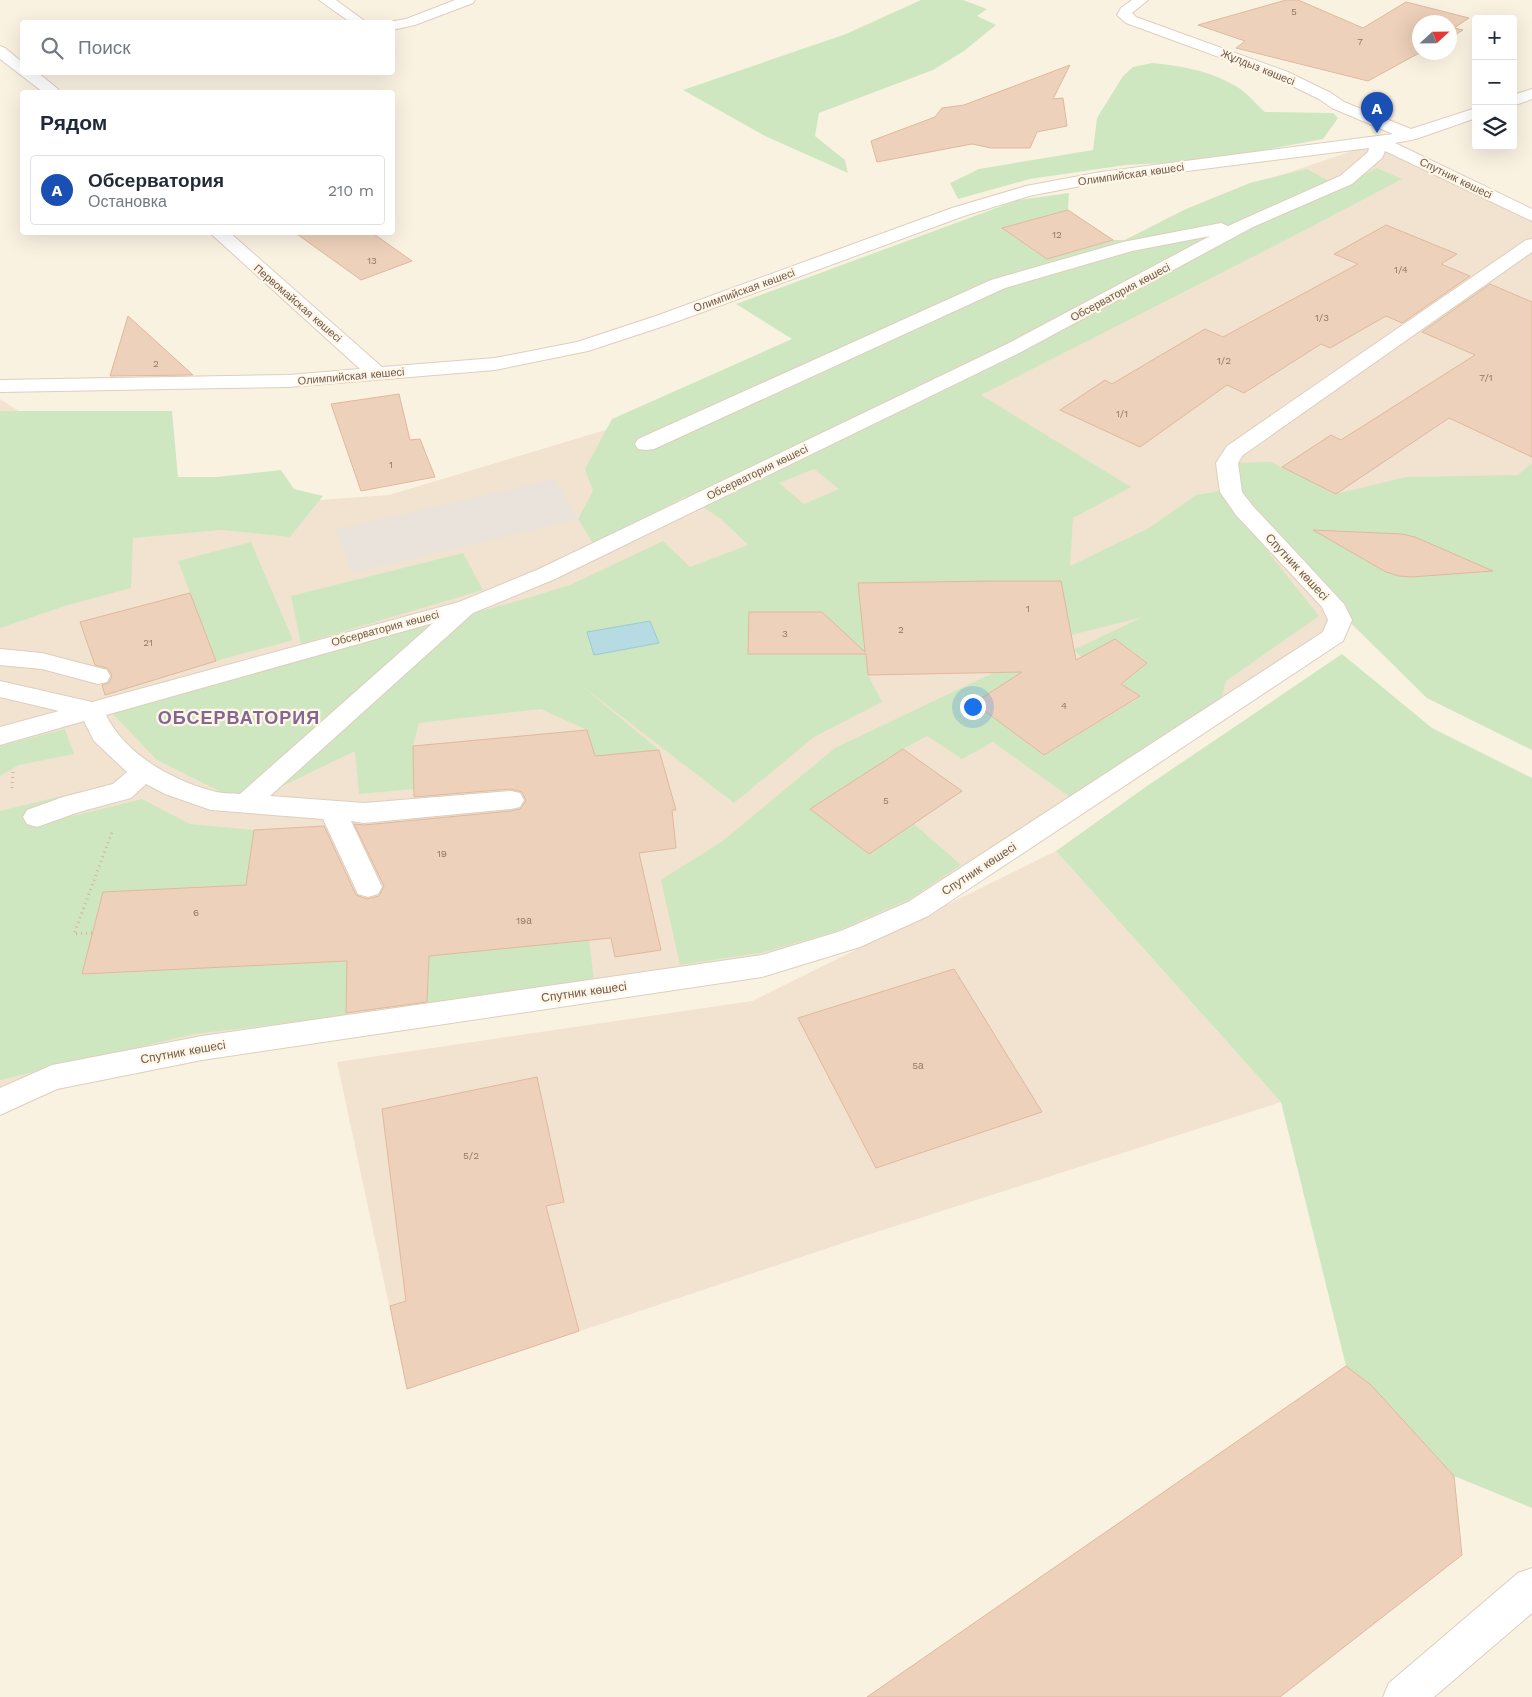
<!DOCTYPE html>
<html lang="ru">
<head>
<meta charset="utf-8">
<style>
	body { margin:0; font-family:"Work Sans",sans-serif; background:#f2f2f3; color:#1f2937 }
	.controls { position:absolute; right:15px; top:15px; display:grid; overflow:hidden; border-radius:5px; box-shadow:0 5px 20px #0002 }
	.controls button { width:45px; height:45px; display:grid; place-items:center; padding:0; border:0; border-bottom:1px solid #e0e1e3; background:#fff; color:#1f2937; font:25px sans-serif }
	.compass { position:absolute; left:1412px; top:15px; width:45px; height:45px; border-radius:50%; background:#fff; box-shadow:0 5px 20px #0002; rotate:68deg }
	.you { position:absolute; left:972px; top:706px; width:18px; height:18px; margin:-12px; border:4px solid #fff; border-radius:50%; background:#1a73e8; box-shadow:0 0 0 8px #1a73e833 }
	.badge { display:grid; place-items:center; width:32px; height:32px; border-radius:50%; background:#1a73e8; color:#fff; font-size:16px; font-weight:700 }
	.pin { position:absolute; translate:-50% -41px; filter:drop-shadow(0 1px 2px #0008) }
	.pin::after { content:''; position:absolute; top:26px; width:18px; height:15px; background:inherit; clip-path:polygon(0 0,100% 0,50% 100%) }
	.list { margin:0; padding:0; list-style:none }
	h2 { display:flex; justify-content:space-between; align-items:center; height:65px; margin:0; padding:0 20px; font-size:21px }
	h2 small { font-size:16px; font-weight:400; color:#747a83 }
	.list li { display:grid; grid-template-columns:32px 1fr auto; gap:15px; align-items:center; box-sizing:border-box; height:70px; margin:0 10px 10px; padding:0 10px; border:1px solid #e0e1e3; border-radius:5px }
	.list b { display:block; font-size:19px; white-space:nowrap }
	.list p { margin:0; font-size:16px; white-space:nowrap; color:#747a83 }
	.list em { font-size:16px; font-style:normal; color:#747a83 }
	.icon { flex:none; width:28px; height:28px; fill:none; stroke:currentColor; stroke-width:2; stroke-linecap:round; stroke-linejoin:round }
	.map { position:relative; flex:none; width:1532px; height:1697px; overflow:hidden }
	.search { position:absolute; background:#fff; box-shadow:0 5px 20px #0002; left:20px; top:20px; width:375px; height:55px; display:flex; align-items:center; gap:12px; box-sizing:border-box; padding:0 18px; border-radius:5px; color:#747a83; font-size:19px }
	.panel { position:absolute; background:#fff; box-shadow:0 5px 20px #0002; left:20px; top:90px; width:375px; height:145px; border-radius:5px }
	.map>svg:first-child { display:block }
	.residential { fill:#f1e3d0 }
	.industrial { fill:#e9e3dc }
	.green { fill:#cfe7c1; fill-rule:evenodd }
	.water { fill:#b7dbe2; stroke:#9ec9d3 }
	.building { fill:#eed1bb; stroke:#e0b89c }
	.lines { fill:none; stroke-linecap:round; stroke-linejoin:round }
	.minor-casing { stroke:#decebe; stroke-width:2 }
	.path { stroke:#d2b49e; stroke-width:3; stroke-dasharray:1 4; stroke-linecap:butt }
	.minor { fill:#fff; fill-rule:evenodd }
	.labels { text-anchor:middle; stroke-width:4.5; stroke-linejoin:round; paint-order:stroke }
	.number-label { font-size:10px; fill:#907766 }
	.far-street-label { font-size:11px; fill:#70594a; stroke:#fef6e7 }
	.street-label { font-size:12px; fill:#70594a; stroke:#fef6e7 }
	.district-label { font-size:18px; font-weight:bold; letter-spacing:1px; fill:#856693; stroke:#fef6e7 }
</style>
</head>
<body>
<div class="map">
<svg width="1532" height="1697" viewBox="0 0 1532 1697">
	<rect width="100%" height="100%" fill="#faf2e1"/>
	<g class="residential">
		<path d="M 1379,142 L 1532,219 L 1532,750 L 1427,698 L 1333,606 L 1340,620 L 918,909 L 762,966 L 201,1048 L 0,1102 L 0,399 L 174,510 L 389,495 L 732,392 L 1125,240 L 1184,210 L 1250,183 L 1275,177 Z"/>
		<path d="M 1056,851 L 1281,1102 L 855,1239 L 407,1389 L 337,1062 L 752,1001 Z"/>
	</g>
	<path class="industrial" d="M 555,479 L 578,519 L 353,573 L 335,530 Z"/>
	<g class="green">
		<path d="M 921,0 L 963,0 L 987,9 L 977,16 L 996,25 L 964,51 L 933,70 L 819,113 L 815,136 L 845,160 L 848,173 L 765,136 L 683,90 L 846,34 Z"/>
		<path d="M 1152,63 C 1183,66 1212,71 1239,88 C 1248,94 1256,104 1265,112 L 1333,113 L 1338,118 L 1323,139 L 1205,161 L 1126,165 L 1030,179 L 958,199 L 950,183 L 979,169 L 1093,150 L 1097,118 L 1123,76 L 1133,67 Z"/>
		<path d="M 1377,168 L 1402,179 L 1284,241 L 981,395 L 1131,487 L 1073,518 L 1070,566 L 1149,528 L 1196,495 L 1220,491 L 1319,616 L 1226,681 L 1220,703 L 1071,798 L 993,742 L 962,759 L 927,736 L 903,749 L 810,809 L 869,854 L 914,824 L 961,865 L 910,899 L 837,931 L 765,952 L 680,965 L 661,880 L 724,840 L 835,748 L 1016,662 L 1045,679 L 988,713 L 1045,755 L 1140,697 L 1121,684 L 1147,662 L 1115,639 L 1082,657 L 1073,650 L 1143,617 L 1071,635 L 1060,581 L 987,581 L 994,635 L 946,674 L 931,582 L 858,584 L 868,675 L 882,702 L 814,737 L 734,803 L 582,686 L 659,750 L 595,756 L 587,730 L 541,709 L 419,723 L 413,746 L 414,789 L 359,794 L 355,751 L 245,804 L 157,760 L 110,711 L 521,600 L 570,585 L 663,541 L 690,567 L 748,545 L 721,519 L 686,496 L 594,545 L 578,519 L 593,491 L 585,469 L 612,419 L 792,339 L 736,304 L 1018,200 L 1069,193 L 1068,210 L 1003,228 L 1047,259 L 1113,240 L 1125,240 L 1184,210 L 1250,183 L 1307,169 L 1340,187 ZM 814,469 L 839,489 L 804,504 L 779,483 ZM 749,612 L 821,612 L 823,654 L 748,654 Z"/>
		<path d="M 0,411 L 172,411 L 178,477 L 217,477 L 281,470 L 294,489 L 323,496 L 290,537 L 221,530 L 133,538 L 131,588 L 68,605 L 0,628 Z"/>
		<path d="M 1271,462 L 1336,494 L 1406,477 L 1518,475 L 1532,463 L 1532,750 L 1427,698 L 1332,604 L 1244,510 L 1227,463 Z"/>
		<path d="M 251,542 L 293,640 L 216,661 L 178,561 Z"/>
		<path d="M 463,553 L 483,590 L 301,644 L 291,596 Z"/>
		<path d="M 1342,654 L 1432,728 L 1532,778 L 1532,1508 L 1454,1476 L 1371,1385 L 1346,1366 L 1281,1102 L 1056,851 L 1147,786 Z"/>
		<path d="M 65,729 L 74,754 L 19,765 L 0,776 L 0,746 Z"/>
		<path d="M 70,794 L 73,816 L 142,799 L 190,824 L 254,830 L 246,885 L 103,892 L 82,974 L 285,964 L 288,945 L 348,938 L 350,908 L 461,899 L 462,953 L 589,940 L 594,980 L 427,1009 L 429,955 L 399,958 L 400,932 L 348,938 L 346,1016 L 194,1034 L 0,1080 L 0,811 Z"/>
	</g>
	<path class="water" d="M 650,621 L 659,643 L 594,655 L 587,632 Z"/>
	<g class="building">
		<path d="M 1286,0 L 1298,0 L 1363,28 L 1406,2 L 1469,18 L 1454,28 L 1463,30 L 1450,38 L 1450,22 L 1420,22 L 1420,52 L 1421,52 L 1368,81 L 1236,48 L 1245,41 L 1198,25 Z"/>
		<path d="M 1070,65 L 1053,99 L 1063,98 L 1067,126 L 1037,132 L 1030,148 L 991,148 L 972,144 L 877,162 L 871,141 L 935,117 L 942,108 L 964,105 Z"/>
		<path d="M 1068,210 L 1113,240 L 1047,259 L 1002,228 Z"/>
		<path d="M 1386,225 L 1457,254 L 1441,264 L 1470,276 L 1402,323 L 1386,316 L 1330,348 L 1321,344 L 1244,393 L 1227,385 L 1140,447 L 1060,410 L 1105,380 L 1112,384 L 1205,329 L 1223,337 L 1358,264 L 1334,254 Z"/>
		<path d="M 294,232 L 371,232 L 412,261 L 361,280 Z"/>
		<path d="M 1490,284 L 1532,302 L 1532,457 L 1449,418 L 1336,494 L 1282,467 L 1331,435 L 1341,440 L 1475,355 L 1422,332 Z"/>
		<path d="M 128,316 L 193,375 L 110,376 Z"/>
		<path d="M 399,394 L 410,440 L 420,439 L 435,477 L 361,491 L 331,404 Z"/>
		<path d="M 1313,530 L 1402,534 L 1415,537 L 1493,571 L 1411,577 L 1399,576 L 1386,572 Z"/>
		<path d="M 993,581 L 1061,581 L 1076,660 L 1115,639 L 1147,663 L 1121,684 L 1140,696 L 1044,755 L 974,703 L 1022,672 L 868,675 L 866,654 L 748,654 L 749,612 L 822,612 L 865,652 L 858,583 Z"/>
		<path d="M 190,593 L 216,661 L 105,695 L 102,685 L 109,683 L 112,675 L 107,668 L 95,665 L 80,622 Z"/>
		<path d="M 587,730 L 595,756 L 659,750 L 676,810 L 672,810 L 676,848 L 639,853 L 661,950 L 615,957 L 611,938 L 429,956 L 427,1002 L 346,1013 L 347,961 L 82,974 L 103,892 L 246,885 L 254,830 L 324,826 L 356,895 L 367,899 L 379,896 L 384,886 L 354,824 L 364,825 L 511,811 L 520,809 L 526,801 L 522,792 L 511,789 L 414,797 L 413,746 Z"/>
		<path d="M 903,749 L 962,791 L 869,854 L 810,809 Z"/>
		<path d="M 954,969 L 1042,1112 L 876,1168 L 798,1018 Z"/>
		<path d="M 537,1077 L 564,1202 L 546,1206 L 579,1331 L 407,1389 L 390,1306 L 406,1301 L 382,1109 Z"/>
		<path d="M 1346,1366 L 1371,1385 L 1454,1476 L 1462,1555 L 1280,1697 L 867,1697 Z"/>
	</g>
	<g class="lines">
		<defs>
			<g id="minor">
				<path d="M 319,0 L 336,0 L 366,22 L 350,22 Z"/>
				<path d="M 455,0 L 475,0 L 473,3 L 415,25 L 392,30 L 392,22 L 388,22 L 406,19 Z"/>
				<path d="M 1132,0 L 1148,0 L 1132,13 L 1136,17 L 1288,72 L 1331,93 L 1344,102 L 1411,129 L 1476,108 L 1476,118 L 1416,139 L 1395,143 L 1532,209 L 1532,221 L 1385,151 L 1382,158 L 1352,184 L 1253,227 L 1021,352 L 555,579 L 473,613 L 270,796 L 364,803 L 511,791 L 520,793 L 524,800 L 520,807 L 511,809 L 364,823 L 351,821 L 382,887 L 378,894 L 368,897 L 358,894 L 323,819 L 211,810 L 165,794 L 146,784 L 131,798 L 79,812 L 37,827 L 27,824 L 23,817 L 27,810 L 63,797 L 113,784 L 127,772 L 94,741 L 84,721 L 0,745 L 0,727 L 59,711 L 0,697 L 0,681 L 92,702 L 459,602 L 539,569 L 1007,344 L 1210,236 L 1132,251 L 1005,288 L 654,449 L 646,450 L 638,449 L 635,444 L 638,439 L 991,280 L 1123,242 L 1221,223 L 1228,226 L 1340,176 L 1368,152 L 1369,148 L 1101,182 L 1029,196 L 964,216 L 670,324 L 588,351 L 495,370 L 289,387 L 0,392 L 0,380 L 289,375 L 360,369 L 209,232 L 229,232 L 382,367 L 495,358 L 577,342 L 656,316 L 952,208 L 1026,186 L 1101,172 L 1393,134 L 1332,108 L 1319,99 L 1276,78 L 1126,23 L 1117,15 L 1121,8 ZM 433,623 L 240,794 C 231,793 221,794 213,791 C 171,780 125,754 106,715 Z"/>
				<path d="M 0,46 L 5,48 L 22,62 L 22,72 L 37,72 L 58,89 L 60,92 L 43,92 L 0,59 Z"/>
				<path d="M 1532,89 L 1532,99 L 1513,106 L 1513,95 Z"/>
				<path d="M 1532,239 L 1532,252 L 1243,455 L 1238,463 L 1242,492 L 1252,505 L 1344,604 L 1352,620 L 1343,641 L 928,916 L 860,947 L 762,977 L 202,1060 L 57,1089 L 0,1115 L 0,1088 L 52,1065 L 202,1036 L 762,955 L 841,931 L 908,902 L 1323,632 L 1328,620 L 1322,607 L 1236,515 L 1220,492 L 1216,463 L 1227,446 L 1526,240 Z"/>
				<path d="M 0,649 L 42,653 L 107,670 L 110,676 L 107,682 L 98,684 L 42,669 L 0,665 Z"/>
				<path d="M 1532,1568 L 1532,1613 L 1434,1697 L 1383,1697 L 1389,1683 L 1518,1573 Z"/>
			</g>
		</defs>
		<use href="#minor" class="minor-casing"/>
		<g class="path">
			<path d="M 12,788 L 13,770"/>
			<path d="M 92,933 L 74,934 L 112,832"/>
		</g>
		<use href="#minor" class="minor"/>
	</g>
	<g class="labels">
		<g class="number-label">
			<text x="1294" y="15">5</text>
			<text x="1360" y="45">7</text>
			<text x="1057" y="238">12</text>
			<text x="372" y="264">13</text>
			<text x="1401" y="273">1/4</text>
			<text x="1322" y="321">1/3</text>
			<text x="1224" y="364">1/2</text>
			<text x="156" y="367">2</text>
			<text x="1486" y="381">7/1</text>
			<text x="1122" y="417">1/1</text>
			<text x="391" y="468">1</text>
			<text x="1028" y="612">1</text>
			<text x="901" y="633">2</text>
			<text x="785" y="637">3</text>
			<text x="148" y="646">21</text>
			<text x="1064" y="709">4</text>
			<text x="886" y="804">5</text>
			<text x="442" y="857">19</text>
			<text x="196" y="916">6</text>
			<text x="524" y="924">19а</text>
			<text x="918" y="1069">5а</text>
			<text x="471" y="1159">5/2</text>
		</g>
		<g class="far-street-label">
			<text transform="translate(1258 67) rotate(22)" y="4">Жұлдыз көшесі</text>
			<text transform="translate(1131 174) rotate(-8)" y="4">Олимпийская көшесі</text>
			<text transform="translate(1456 178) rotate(26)" y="4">Спутник көшесі</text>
			<text transform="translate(744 290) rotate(-20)" y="4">Олимпийская көшесі</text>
			<text transform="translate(1120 292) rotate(-28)" y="4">Обсерватория көшесі</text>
			<text transform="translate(298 303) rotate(41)" y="4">Первомайская көшесі</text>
			<text transform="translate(351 376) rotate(-5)" y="4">Олимпийская көшесі</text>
			<text transform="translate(757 472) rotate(-26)" y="4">Обсерватория көшесі</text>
			<text transform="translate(385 628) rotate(-15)" y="4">Обсерватория көшесі</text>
		</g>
		<g class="street-label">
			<text transform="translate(1297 567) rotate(47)" y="4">Спутник көшесі</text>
			<text transform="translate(979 869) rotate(-33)" y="4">Спутник көшесі</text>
			<text transform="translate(584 992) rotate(-8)" y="4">Спутник көшесі</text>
			<text transform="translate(183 1052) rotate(-10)" y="4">Спутник көшесі</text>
		</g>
		<g class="district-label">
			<text x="239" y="724">ОБСЕРВАТОРИЯ</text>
		</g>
	</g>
</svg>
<div class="controls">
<button>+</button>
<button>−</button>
<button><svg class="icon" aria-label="layers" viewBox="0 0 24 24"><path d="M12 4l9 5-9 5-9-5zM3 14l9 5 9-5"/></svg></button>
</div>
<svg class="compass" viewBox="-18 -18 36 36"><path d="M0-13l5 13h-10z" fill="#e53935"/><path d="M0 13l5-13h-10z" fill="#747a83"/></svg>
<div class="you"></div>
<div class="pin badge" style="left:1377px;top:133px;background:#1a4fb4">A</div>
<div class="search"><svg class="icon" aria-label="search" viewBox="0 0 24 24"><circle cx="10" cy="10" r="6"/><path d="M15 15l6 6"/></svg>Поиск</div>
<section class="panel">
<h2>Рядом<small></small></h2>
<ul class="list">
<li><span class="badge" style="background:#1a4fb4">A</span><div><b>Обсерватория</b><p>Остановка</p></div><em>210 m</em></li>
</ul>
</section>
</div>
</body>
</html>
